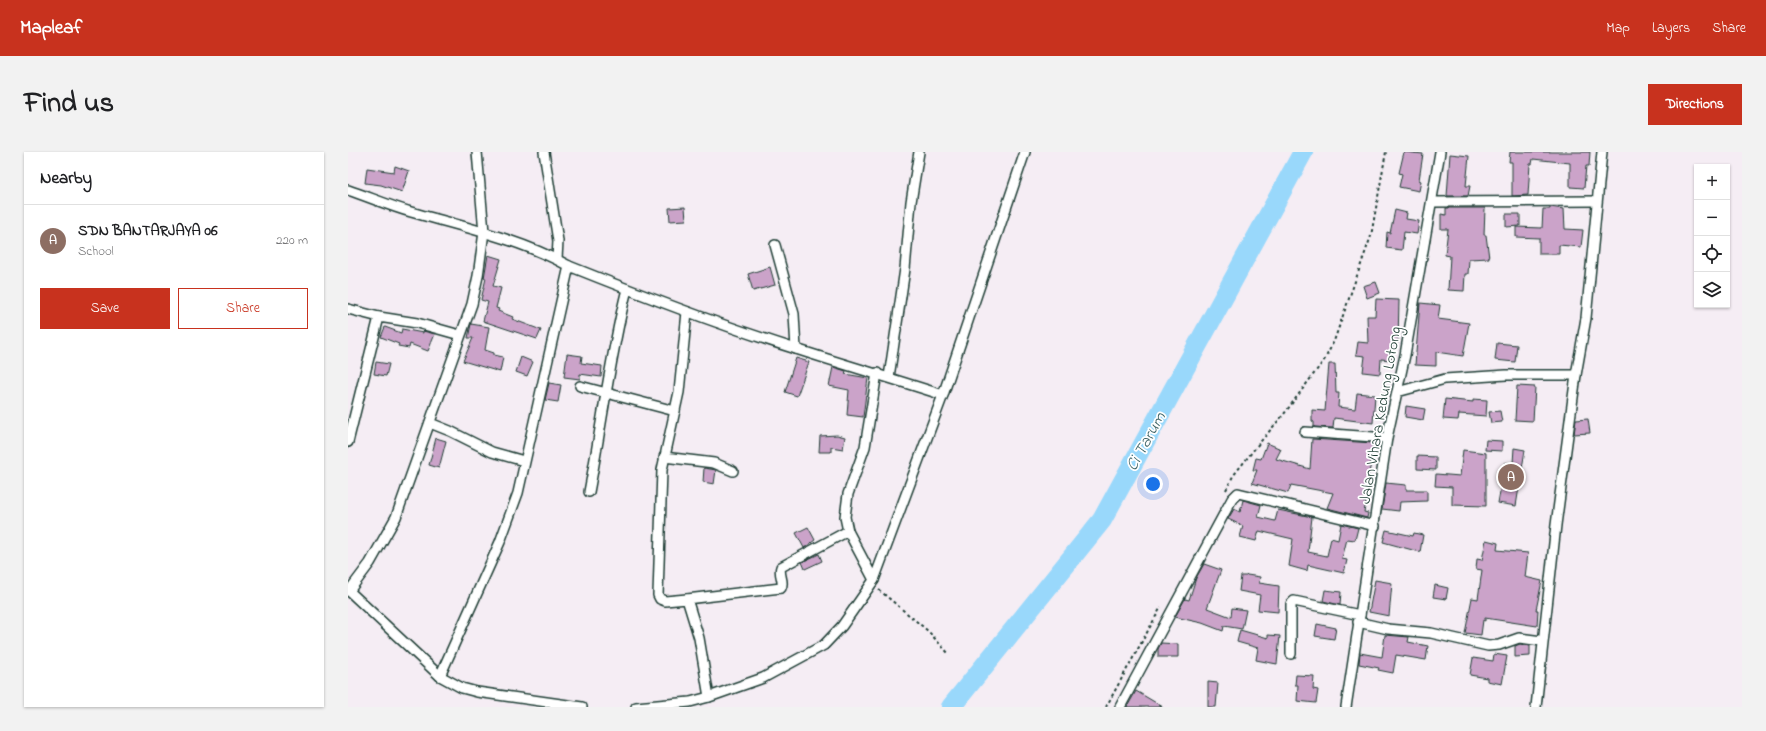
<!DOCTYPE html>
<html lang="en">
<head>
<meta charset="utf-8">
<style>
	body { margin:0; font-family:"Indie Flower",sans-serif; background:#f2f2f2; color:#202124 }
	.controls { position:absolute; right:12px; top:12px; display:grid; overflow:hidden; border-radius:0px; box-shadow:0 1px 3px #0004 }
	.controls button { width:36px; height:36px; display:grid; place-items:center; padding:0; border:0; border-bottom:1px solid #e0e0e0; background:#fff; color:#202124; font:20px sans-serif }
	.you { position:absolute; left:805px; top:332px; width:14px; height:14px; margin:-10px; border:3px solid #fff; border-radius:50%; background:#1a73e8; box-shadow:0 0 0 6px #1a73e833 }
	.badge { display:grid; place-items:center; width:26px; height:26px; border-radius:50%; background:#c8321e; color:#fff; font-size:13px; font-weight:700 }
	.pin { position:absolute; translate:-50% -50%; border:2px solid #fff; box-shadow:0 1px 4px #0006 }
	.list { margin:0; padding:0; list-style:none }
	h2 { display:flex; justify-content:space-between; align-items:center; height:52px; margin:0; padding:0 16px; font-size:17px }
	h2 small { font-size:13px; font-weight:400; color:#757577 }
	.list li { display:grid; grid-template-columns:26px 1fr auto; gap:12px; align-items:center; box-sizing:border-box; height:72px; padding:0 16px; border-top:1px solid #e0e0e0 }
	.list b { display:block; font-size:15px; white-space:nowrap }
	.list p { margin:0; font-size:13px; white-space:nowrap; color:#757577 }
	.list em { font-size:13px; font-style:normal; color:#757577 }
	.actions { display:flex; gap:8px; padding:12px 16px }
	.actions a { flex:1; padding:9px 0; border:1px solid #c8321e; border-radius:0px; text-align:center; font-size:14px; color:#c8321e }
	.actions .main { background:#c8321e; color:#fff }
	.icon { flex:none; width:22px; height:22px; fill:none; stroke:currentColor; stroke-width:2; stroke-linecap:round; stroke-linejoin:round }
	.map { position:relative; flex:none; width:1394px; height:555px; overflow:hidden; border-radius:0px }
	header { display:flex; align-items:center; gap:24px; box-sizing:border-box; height:56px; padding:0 20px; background:#c8321e; color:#fff }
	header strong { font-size:19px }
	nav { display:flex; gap:22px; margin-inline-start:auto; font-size:14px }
	.intro { display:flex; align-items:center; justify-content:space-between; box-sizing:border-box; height:96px; padding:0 24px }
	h1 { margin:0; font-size:28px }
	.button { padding:10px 18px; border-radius:0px; background:#c8321e; color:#fff; font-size:14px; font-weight:700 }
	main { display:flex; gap:24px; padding:0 24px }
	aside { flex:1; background:#fff; border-radius:0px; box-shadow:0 1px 3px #0004 }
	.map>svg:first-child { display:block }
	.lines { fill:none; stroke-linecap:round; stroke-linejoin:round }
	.river { stroke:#99d8fb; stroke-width:20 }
	.building { fill:#cba3c9; stroke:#1f3d34 }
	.minor-casing { stroke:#1f3d34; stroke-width:12 }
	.path { stroke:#1f3d34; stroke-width:2; stroke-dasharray:3 3; stroke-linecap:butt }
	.minor { stroke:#fff; stroke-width:9 }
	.labels { text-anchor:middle; stroke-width:3.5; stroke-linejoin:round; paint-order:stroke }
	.street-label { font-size:16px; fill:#1f3d34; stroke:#fff }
	.water-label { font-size:17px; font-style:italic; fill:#3e6466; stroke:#fff }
</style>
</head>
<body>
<header>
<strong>Mapleaf</strong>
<nav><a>Map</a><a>Layers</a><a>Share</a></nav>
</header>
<div class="intro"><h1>Find us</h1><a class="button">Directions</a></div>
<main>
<aside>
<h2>Nearby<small></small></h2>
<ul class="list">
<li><span class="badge" style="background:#8d6e63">A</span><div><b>SDN BANTARJAYA 06</b><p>School</p></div><em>220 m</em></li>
</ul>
<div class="actions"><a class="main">Save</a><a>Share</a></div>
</aside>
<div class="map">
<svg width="1394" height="555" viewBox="0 0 1394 555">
	<rect width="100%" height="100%" fill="#f5edf4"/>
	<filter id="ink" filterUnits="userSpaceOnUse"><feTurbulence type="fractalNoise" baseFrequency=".025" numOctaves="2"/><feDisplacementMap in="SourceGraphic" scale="8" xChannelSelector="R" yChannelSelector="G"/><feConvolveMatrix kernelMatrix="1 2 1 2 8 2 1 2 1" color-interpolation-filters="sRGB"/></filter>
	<g filter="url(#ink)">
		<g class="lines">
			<path class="river" d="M 603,555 L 754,368 L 955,0"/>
		</g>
		<g class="building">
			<path d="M 1056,0 L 1075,2 L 1071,28 L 1073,29 L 1071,39 L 1051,35 L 1054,22 L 1051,21 Z"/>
			<path d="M 1162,0 L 1242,0 L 1241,14 L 1238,14 L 1236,36 L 1222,35 L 1222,11 L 1185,7 L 1184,12 L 1182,12 L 1180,43 L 1164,44 L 1164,10 L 1161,10 Z"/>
			<path d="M 1102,2 L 1121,4 L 1118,34 L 1122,34 L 1120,44 L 1099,44 Z"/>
			<path d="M 47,14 L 61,19 L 54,40 L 33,33 L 17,31 L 19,16 L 46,20 Z"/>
			<path d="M 337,55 L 338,68 L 322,69 L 321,56 Z"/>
			<path d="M 1202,55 L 1216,57 L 1217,77 L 1235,78 L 1233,95 L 1211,93 L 1211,102 L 1191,102 L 1191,86 L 1168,85 L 1168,75 L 1194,76 L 1195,57 L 1202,57 Z"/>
			<path d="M 1098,56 L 1137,56 L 1136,83 L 1138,83 L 1141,106 L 1121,107 L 1120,122 L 1117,122 L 1116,139 L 1100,138 L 1102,104 L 1097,103 L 1100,77 L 1093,77 L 1093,62 L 1098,63 Z"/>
			<path d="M 1047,58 L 1059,61 L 1058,67 L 1071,69 L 1069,82 L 1056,80 L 1054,98 L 1038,96 L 1039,80 L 1042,81 Z"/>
			<path d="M 1158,62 L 1172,62 L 1172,74 L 1158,75 Z"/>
			<path d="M 140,103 L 153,107 L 145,134 L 153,136 L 148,156 L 151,157 L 150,159 L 165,165 L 164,167 L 193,178 L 189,187 L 135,169 L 140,150 L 133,148 L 138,126 L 136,126 Z"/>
			<path d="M 422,115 L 427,133 L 405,139 L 400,122 Z"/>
			<path d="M 1028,130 L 1032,141 L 1019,146 L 1015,134 Z"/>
			<path d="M 1028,147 L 1051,148 L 1050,191 L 1045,190 L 1043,208 L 1033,207 L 1032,222 L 1015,220 L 1017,204 L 1008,203 L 1010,190 L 1020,191 L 1019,164 L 1027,164 Z"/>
			<path d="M 1072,151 L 1092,153 L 1090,167 L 1121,171 L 1115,204 L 1088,200 L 1088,214 L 1067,213 Z"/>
			<path d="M 123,172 L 141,175 L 137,198 L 146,201 L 146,203 L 155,205 L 152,220 L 115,209 L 125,186 L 120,186 Z"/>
			<path d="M 37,175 L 53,181 L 54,177 L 75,181 L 75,179 L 87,182 L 80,199 L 62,192 L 61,196 L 50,194 L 51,192 L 33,185 Z"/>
			<path d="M 1149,191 L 1169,193 L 1167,210 L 1147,208 Z"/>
			<path d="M 219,202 L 234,204 L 233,211 L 254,214 L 253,225 L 232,222 L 232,227 L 216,225 Z"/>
			<path d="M 173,205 L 185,210 L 179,224 L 168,220 Z"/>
			<path d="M 448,206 L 461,210 L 449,244 L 437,240 Z"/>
			<path d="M 28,210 L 41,212 L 38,224 L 26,222 Z"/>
			<path d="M 981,212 L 987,212 L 988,241 L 991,241 L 990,255 L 1007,257 L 1009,241 L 1027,243 L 1025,271 L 986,266 L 985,276 L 966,275 L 966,270 L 964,269 L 964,258 L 977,259 Z"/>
			<path d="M 485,215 L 498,219 L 497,222 L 520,226 L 515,265 L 499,263 L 501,238 L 481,234 Z"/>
			<path d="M 201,231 L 213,233 L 210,250 L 197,248 Z"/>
			<path d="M 1169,234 L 1187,235 L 1185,269 L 1167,268 Z"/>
			<path d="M 1097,247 L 1125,250 L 1125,247 L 1139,248 L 1138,264 L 1111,262 L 1110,268 L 1095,267 Z"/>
			<path d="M 1058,254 L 1077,257 L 1075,268 L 1057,265 Z"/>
			<path d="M 1152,259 L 1154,270 L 1143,271 L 1141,260 Z"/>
			<path d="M 1240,267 L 1242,281 L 1226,282 L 1228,268 Z"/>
			<path d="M 489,283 L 497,285 L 495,297 L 483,295 L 483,300 L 471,300 L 472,284 Z"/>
			<path d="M 88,286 L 98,289 L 91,316 L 81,313 Z"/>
			<path d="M 964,287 L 1025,291 L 1022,316 L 1015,350 L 1018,350 L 1016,360 L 1020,361 L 1019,366 L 979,356 L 985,341 L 943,333 L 940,341 L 904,331 L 909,318 L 905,318 L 908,306 L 913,307 L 919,291 L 933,297 L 928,307 L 962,317 Z"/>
			<path d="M 1138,288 L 1154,289 L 1154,299 L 1137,298 Z"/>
			<path d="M 1166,296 L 1177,298 L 1168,354 L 1150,351 L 1157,311 L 1165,311 Z"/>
			<path d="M 1115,298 L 1138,301 L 1138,354 L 1104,353 L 1104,335 L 1087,334 L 1088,322 L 1112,324 Z"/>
			<path d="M 1069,304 L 1088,305 L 1088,318 L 1069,317 Z"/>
			<path d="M 356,316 L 368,318 L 366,332 L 355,330 Z"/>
			<path d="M 1038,331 L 1058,333 L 1058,338 L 1079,338 L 1079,349 L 1052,350 L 1051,359 L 1034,357 Z"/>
			<path d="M 895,348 L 913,353 L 910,365 L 927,369 L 930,358 L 964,365 L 960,400 L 979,404 L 983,386 L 990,388 L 993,372 L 1010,376 L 1007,388 L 999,387 L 994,407 L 999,408 L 996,421 L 960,413 L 959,419 L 941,414 L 945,387 L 911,379 L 908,389 L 892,385 L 895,374 L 880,367 L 886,357 L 892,360 Z"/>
			<path d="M 460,375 L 467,388 L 456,396 L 448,381 Z"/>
			<path d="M 1038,378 L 1065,384 L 1066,381 L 1075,383 L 1072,400 L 1035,390 Z"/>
			<path d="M 1138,388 L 1150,391 L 1149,398 L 1180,401 L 1177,425 L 1194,429 L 1188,458 L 1190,458 L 1189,474 L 1137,466 L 1137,469 L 1135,468 L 1133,483 L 1117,481 L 1124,446 L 1130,447 L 1134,418 L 1128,417 L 1129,407 L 1134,408 Z"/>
			<path d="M 471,402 L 474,409 L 457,417 L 454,410 Z"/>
			<path d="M 856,412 L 873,418 L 859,456 L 883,465 L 884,456 L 898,458 L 894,477 L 876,474 L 875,479 L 854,471 L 827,465 L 837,447 L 841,448 L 848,426 Z"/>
			<path d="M 899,423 L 912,425 L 911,431 L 931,434 L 930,460 L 910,458 L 912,443 L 891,439 L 893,424 L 898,424 Z"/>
			<path d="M 1027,428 L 1044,431 L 1041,464 L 1021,460 Z"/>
			<path d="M 1087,433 L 1100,436 L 1098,447 L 1085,445 Z"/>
			<path d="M 977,438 L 993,440 L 992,453 L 975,449 Z"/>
			<path d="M 969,472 L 988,476 L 986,487 L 967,484 Z"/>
			<path d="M 892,478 L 920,486 L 920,483 L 932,484 L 929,512 L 908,508 L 910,496 L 889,490 Z"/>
			<path d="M 1037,483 L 1061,485 L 1060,490 L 1080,494 L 1078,508 L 1048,503 L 1045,521 L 1030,518 L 1031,516 L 1011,512 L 1012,501 L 1034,505 Z"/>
			<path d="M 813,491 L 830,492 L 830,505 L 810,505 L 810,497 Z"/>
			<path d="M 1172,492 L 1182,494 L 1182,504 L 1167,505 L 1167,494 Z"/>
			<path d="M 1146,502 L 1159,504 L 1154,532 L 1139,529 L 1139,526 L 1122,523 L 1125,506 L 1145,509 Z"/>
			<path d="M 948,523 L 966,524 L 965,537 L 970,538 L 968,551 L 949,549 L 950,533 L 947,533 Z"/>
			<path d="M 860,530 L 870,531 L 868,555 L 860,555 Z"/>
			<path d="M 788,539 L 815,555 L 779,555 Z"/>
		</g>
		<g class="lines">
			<defs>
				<g id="minor">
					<path d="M 196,0 L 210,89 L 209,107"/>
					<path d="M 0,38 C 21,45 42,54 63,60 C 116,75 172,87 221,114 C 296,144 371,173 448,197 C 497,213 546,227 595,243"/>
					<path d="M 1084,50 L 1248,49"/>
					<path d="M 427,93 L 446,162 L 448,197"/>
					<path d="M 0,157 L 31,165"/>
					<path d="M 339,160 L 331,240 L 314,318 L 310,443 L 312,447 L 317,449 L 339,447 L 351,486 L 361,545"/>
					<path d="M 541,225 L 557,117 L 563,50 L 571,0"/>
					<path d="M 232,234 L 327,259"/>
					<path d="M 1049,240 L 1097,227 L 1158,223 L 1228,223"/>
					<path d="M 82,271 L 102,279 L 144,300 L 176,309"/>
					<path d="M 957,280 L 1039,286"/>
					<path d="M 0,290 L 31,165 L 69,171 L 112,183"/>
					<path d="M 316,305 L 366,311 L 385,319"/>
					<path d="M 241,340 C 254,272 262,204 279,137"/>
					<path d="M 526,428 L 500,379 L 497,365 L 500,342 L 517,295 L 529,221"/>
					<path d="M 0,438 L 92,524 L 114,536 L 129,540 L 234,555"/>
					<path d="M 1,439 L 22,411 L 48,365 L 124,152 L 130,124 L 136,80 L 129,0"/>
					<path d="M 339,447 L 433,436 C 437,429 430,423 433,415 L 500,379"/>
					<path d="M 1010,470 L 1040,477 L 1083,481 L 1140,494 L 1151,493 L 1171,486 L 1194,489"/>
					<path d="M 943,502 L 943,452 L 946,449 L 1012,463"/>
					<path d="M 92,524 L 152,390 L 170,341 L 221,114"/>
					<path d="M 288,555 L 342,550 L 361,545 L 415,526 L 476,493 L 494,474 L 526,428 L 595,243 L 677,0"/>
					<path d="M 772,555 L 884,347 L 890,341 L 1027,374"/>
					<path d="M 998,555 L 1039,286 L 1057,203 L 1092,0"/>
					<path d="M 1188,555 L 1208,373 L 1228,223 L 1238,166 L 1254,0"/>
				</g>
			</defs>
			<use href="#minor" class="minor-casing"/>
			<g class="path">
				<path d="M 878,338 L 885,324 L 908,295 L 936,262 L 977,207 L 986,189 L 1023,84 L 1038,0"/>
				<path d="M 531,438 L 580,479 L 601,502"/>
				<path d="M 758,555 L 813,455"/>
			</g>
			<use href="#minor" class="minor"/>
		</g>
	</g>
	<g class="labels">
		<g class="street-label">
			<text transform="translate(1031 263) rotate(-80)" y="6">Jalan Vihara Kedung Lotong</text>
		</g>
		<g class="water-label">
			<text transform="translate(797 289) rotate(-61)" y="6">Ci Tarum</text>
		</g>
	</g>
</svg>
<div class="controls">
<button>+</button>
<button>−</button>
<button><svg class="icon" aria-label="locate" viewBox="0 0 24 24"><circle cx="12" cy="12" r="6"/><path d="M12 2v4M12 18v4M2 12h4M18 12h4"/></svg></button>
<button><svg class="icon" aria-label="layers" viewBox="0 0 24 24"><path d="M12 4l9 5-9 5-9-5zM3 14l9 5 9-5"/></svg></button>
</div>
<div class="you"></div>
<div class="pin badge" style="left:1163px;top:325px;background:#8d6e63">A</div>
</div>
</main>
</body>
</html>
